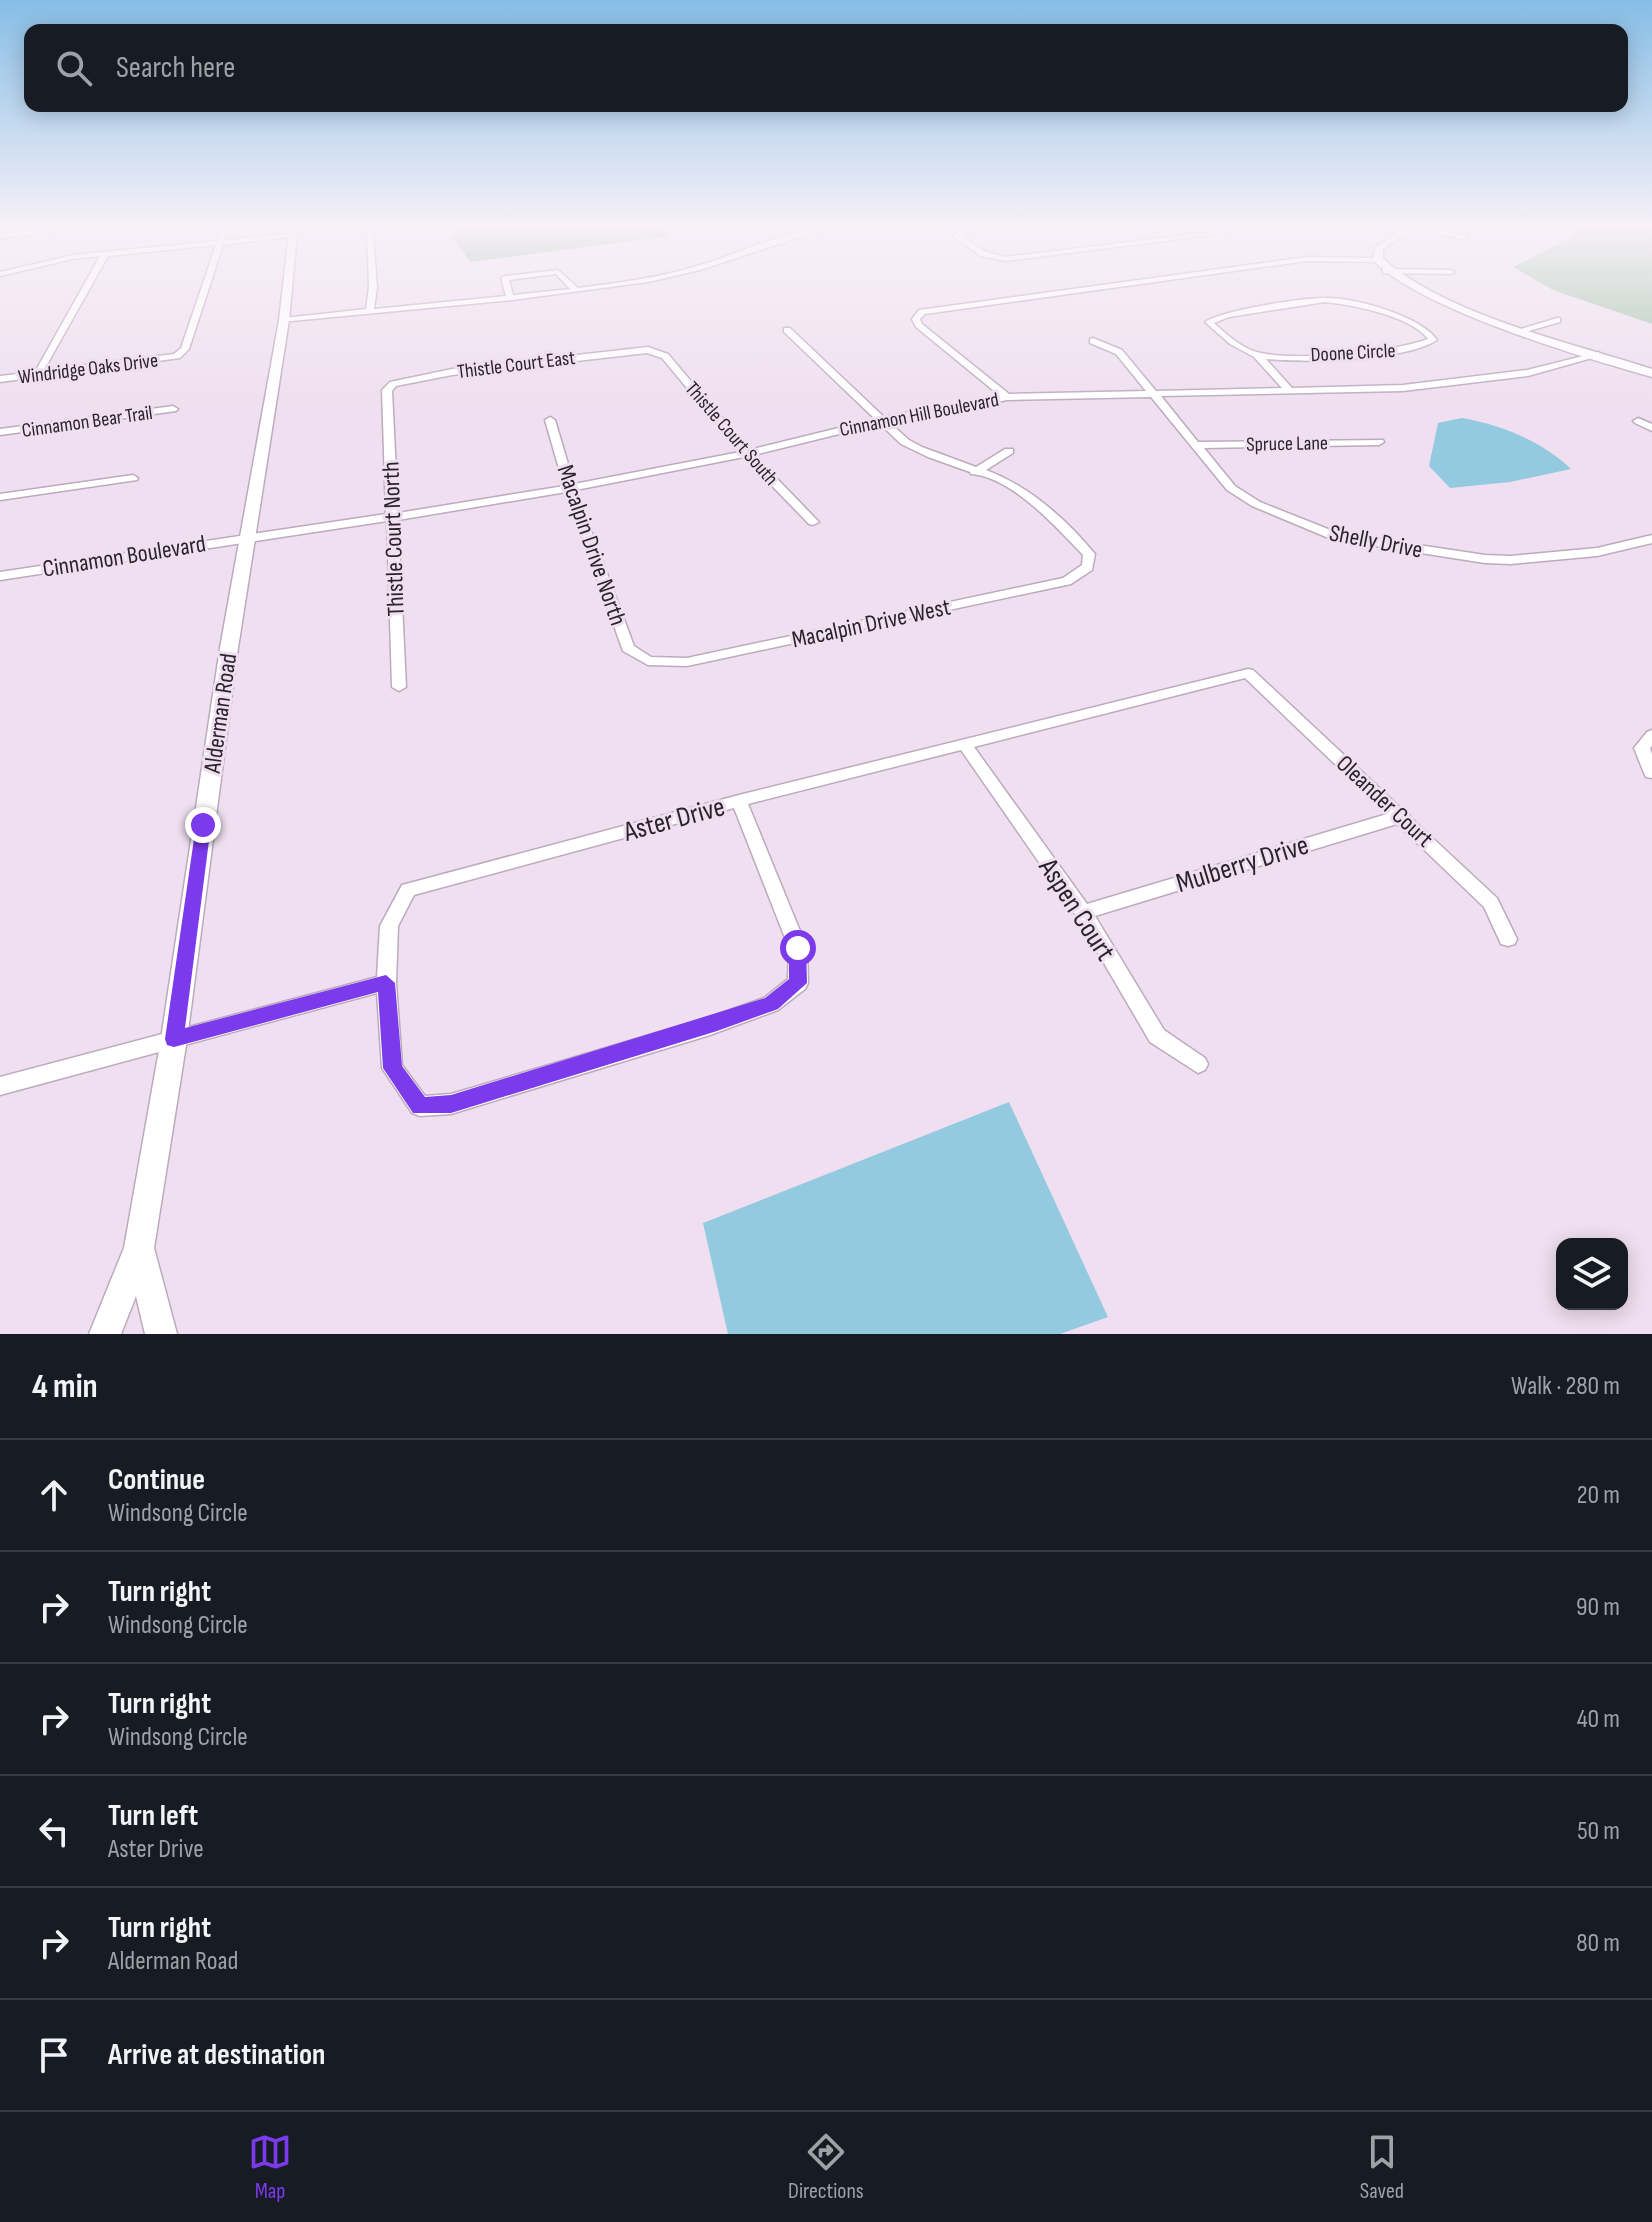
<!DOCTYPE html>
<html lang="en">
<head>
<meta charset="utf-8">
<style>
	body { margin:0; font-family:"Sofia Sans Condensed",sans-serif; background:#242831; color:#f1f3f6 }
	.controls { position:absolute; right:24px; bottom:24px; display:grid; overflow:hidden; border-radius:16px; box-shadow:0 4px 20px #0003 }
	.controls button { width:72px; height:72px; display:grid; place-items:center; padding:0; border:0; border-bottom:2px solid #363941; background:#171b24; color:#f1f3f6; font:40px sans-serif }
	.stop { position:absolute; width:24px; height:24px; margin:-18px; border:6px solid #7c3aed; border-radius:50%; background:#fff }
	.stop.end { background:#7c3aed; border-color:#fff; box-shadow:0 2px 8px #0008 }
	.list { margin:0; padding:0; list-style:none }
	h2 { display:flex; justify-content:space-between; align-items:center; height:104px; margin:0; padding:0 32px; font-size:34px }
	h2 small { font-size:26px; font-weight:400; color:#9ea1a6 }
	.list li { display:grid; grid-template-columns:52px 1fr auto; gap:24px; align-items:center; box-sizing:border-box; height:112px; padding:0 32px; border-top:2px solid #363941 }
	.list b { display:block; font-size:30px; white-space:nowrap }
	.list p { margin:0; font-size:26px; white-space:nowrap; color:#9ea1a6 }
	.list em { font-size:26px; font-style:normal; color:#9ea1a6 }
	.icon { flex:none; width:44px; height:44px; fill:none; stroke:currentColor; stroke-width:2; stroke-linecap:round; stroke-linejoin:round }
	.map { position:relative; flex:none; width:1652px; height:1334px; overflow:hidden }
	.search { position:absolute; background:#171b24; box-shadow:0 4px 20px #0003; left:24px; right:24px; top:24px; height:88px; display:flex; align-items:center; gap:20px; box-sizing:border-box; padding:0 28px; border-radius:16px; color:#9ea1a6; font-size:30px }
	.sheet { height:776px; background:#171b24 }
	nav { display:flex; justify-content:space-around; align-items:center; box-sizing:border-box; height:112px; border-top:2px solid #363941; background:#171b24; font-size:22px; color:#9ea1a6 }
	nav a { display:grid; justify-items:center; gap:4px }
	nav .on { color:#7c3aed }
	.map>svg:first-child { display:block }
	.green { fill:#a4c3ab }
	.forest { fill:#8cb696 }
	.water { fill:#93cae0 }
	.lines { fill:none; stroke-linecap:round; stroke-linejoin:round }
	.minor-casing { stroke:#bbabbc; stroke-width:3 }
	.tertiary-casing { stroke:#bbabbc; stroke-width:3 }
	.minor { fill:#fff; fill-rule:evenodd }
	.tertiary { fill:#fff; fill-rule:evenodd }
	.route { fill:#7c3aed }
	.labels { text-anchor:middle; stroke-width:6; stroke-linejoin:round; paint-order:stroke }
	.far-street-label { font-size:20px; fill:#2a242a; stroke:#efdff0 }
	.street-label { font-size:24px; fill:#2a242a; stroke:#efdff0 }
	.near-street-label { font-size:28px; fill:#2a242a; stroke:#efdff0 }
</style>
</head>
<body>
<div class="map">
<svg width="1652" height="1334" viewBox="0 0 1652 1334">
	<rect width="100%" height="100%" fill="#efdff0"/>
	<path class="green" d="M 1577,225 L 1652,225 L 1652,324 L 1553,290 L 1513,267 L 1574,236 Z"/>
	<path class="forest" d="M 458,225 L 659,225 L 669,236 L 471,262 L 451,237 Z"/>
	<g class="water">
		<path d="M 1462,418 C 1502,425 1541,441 1571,469 L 1510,482 L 1450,488 L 1429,466 L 1438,423 Z"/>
		<path d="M 1009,1102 L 1108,1317 L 1060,1334 L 728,1334 L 703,1223 Z"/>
	</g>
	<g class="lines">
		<defs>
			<g id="minor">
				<path d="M 92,225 L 121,225 L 0,238 L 0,234 Z"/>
				<path d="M 223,225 L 229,225 L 224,240 L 292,234 L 295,236 L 223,245 L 189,349 L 180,358 L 0,382 L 0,376 L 35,372 L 100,256 L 73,259 L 0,276 L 0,272 L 73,255 L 217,241 ZM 216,245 L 181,348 L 174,354 L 44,370 L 108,256 Z"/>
				<path d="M 375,225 L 382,225 L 373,234 L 377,287 L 374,309 L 506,296 L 501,278 L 505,276 L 558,270 L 578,288 C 617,283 657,278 694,267 C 743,253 793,225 844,225 L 794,239 L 700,270 L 648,282 L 512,300 L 281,322 L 281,318 L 284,318 L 366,309 L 369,287 L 367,233 ZM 556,274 L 570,289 L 513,295 L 509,280 Z"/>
				<path d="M 992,225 L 1014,225 L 966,233 L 961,236 L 986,252 L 1006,257 L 1267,225 L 1290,225 L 1006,261 L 981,256 L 953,236 L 962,230 Z"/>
				<path d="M 1414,225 L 1465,236 L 1468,238 L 1465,240 L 1409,227 Z"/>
				<path d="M 1307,257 L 1378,258 L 1382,260 L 1378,262 L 1307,261 L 925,314 L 920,319 L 922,324 L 1009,394 L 1146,391 L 1116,354 L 1090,343 L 1090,339 L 1093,338 L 1122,350 L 1156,391 L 1282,388 L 1254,357 L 1230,344 L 1205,322 C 1223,310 1301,298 1325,298 C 1354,297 1421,316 1437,340 C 1405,361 1306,363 1266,359 L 1292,388 L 1403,385 L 1527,370 L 1599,352 L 1599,356 L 1528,376 L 1403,391 L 1161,396 L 1198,442 L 1383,440 L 1384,442 L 1379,445 L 1204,448 L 1235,486 L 1260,502 L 1338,533 L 1485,555 L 1511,556 L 1597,548 L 1652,535 L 1652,543 L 1597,556 L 1511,564 L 1485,563 L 1331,539 L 1252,506 L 1227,490 L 1151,397 L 1007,400 L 889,422 L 909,440 L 922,447 L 976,467 L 1005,449 L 1013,449 L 1013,453 L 986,470 C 1029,486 1066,519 1095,554 L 1092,570 L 1071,584 L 687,666 L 648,665 L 623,651 L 566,492 L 398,520 L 406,687 L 399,691 L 392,687 L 387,521 L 0,580 L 0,572 L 386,514 L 382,390 L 390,382 L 452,369 L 648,347 L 668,354 L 749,450 L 875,419 L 784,332 L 784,328 L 790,328 L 884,417 L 999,395 L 916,327 L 912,319 L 919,310 ZM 1325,302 C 1353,305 1411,316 1428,339 C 1393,352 1297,361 1261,353 C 1244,350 1227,335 1214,323 L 1229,317 ZM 647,353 L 662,358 L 740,452 L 574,484 L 555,420 L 550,417 L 545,420 L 564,486 L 398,513 L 392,391 L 396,386 L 452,375 ZM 880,424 L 901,444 L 928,457 L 970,472 L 971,474 C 1012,477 1056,527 1083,555 L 1082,565 L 1063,578 L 687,658 L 651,657 L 634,646 L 576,490 L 744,457 L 809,524 L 813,525 L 819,522 L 817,520 L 754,455 Z"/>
				<path d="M 1386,269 L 1451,270 L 1455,272 L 1451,274 L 1383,273 L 1383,269 Z"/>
				<path d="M 1557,318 L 1560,318 L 1560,322 L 1525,332 L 1521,329 Z"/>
				<path d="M 173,406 L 178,409 L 176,411 L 0,435 L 0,429 Z"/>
				<path d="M 1638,418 L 1652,424 L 1652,431 L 1635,423 L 1633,421 Z"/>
				<path d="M 133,475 L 138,478 L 137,480 L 0,500 L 0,494 Z"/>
				<path d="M 1248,669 L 1253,670 L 1404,811 L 1408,812 L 1410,817 L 1497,898 L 1517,939 L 1515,944 L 1508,946 L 1501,944 L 1484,907 L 1397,824 L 1095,916 L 1164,1030 L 1205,1058 L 1208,1064 L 1205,1070 L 1198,1073 L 1150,1042 L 1077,917 L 961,750 L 748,804 L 807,948 L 808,983 L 805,989 L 778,1010 L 710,1035 L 451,1114 L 420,1116 L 412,1113 L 382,1068 L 377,993 L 0,1095 L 0,1077 L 377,977 L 380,926 L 402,885 L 739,795 ZM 1245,678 L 1387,814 L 1087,904 L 974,747 ZM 734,808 L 789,948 L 788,979 L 764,998 L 710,1017 L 451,1094 L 425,1096 L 402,1065 L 396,983 L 398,926 L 414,895 Z"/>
				<path d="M 1652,730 L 1652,746 L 1650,748 L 1652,754 L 1652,778 L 1646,777 L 1644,773 L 1634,748 L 1647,732 Z"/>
			</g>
			<g id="tertiary">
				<path d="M 290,225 L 298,225 L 289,320 L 238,648 L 187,1039 L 154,1248 L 177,1334 L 145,1334 L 136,1296 L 121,1334 L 89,1334 L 124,1248 L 161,1039 L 220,648 L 279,320 Z"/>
				<path d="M 1408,225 L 1419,225 L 1383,249 L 1383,259 C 1449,316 1569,342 1652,369 L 1652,377 C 1582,357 1421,310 1373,260 L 1375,248 Z"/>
			</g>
		</defs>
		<use href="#minor" class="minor-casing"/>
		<use href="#tertiary" class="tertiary-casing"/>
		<use href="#minor" class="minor"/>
		<use href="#tertiary" class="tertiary"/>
	</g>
	<linearGradient id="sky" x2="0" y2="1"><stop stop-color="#86bde5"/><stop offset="0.55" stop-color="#f8f1f8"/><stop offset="1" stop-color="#f8f1f8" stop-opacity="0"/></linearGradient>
	<rect width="1652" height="412" fill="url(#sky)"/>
	<path class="route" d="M 203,819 L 211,825 L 185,1028 L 386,975 L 395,983 L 402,1066 L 425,1097 L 451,1095 L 765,998 L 789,979 L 789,948 L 798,941 L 806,948 L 807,983 L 778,1009 L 717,1031 L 451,1113 L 413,1113 L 383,1068 L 378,992 L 174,1047 L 167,1045 L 165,1039 L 196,825 Z"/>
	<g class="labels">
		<g class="far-street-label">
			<text transform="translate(1353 352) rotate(-3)" y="7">Doone Circle</text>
			<text transform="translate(516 364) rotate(-7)" y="7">Thistle Court East</text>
			<text transform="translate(88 368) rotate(-7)" y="7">Windridge Oaks Drive</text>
			<text transform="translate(919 414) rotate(-11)" y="7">Cinnamon Hill Boulevard</text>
			<text transform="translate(87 421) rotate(-8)" y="7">Cinnamon Bear Trail</text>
			<text transform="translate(732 433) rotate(49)" y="7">Thistle Court South</text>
			<text transform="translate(1287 443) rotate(-1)" y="7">Spruce Lane</text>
		</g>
		<g class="street-label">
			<text transform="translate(393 539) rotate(-92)" y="8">Thistle Court North</text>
			<text transform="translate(1376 541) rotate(11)" y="8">Shelly Drive</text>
			<text transform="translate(592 545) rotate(71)" y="8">Macalpin Drive North</text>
			<text transform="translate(124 556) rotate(-9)" y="8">Cinnamon Boulevard</text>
			<text transform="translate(871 623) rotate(-12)" y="8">Macalpin Drive West</text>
			<text transform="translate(220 713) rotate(-82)" y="8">Alderman Road</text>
			<text transform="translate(1385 801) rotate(43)" y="8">Oleander Court</text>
		</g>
		<g class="near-street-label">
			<text transform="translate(674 818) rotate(-15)" y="10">Aster Drive</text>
			<text transform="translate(1242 863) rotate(-17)" y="10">Mulberry Drive</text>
			<text transform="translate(1078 909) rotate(57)" y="10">Aspen Court</text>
		</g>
	</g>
</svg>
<div class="controls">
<button><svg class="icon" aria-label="layers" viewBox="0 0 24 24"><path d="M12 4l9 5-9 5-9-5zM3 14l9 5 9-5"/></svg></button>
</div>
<div class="stop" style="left:798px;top:948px"></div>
<div class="stop end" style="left:203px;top:825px"></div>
<div class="search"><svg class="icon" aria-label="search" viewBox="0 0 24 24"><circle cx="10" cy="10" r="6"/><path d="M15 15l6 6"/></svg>Search here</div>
</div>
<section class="sheet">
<h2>4 min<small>Walk · 280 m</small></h2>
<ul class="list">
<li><svg class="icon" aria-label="ahead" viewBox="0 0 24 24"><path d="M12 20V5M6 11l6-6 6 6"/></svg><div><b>Continue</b><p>Windsong Circle</p></div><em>20 m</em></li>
<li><svg class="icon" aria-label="right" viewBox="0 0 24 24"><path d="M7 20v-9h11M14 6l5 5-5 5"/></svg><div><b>Turn right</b><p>Windsong Circle</p></div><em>90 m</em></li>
<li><svg class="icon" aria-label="right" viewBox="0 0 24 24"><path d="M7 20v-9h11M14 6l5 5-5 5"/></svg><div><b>Turn right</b><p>Windsong Circle</p></div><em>40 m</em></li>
<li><svg class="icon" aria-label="left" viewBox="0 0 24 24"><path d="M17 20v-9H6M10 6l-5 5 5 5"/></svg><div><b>Turn left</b><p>Aster Drive</p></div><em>50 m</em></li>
<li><svg class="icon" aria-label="right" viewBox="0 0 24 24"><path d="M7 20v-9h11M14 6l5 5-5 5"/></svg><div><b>Turn right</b><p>Alderman Road</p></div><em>80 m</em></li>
<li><svg class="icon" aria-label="arrive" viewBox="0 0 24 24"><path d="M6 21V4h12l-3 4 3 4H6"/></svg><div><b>Arrive at destination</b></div></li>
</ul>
</section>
<nav>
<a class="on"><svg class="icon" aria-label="map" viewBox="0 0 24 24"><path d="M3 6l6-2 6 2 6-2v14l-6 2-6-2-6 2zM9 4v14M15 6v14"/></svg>Map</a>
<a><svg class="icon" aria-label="directions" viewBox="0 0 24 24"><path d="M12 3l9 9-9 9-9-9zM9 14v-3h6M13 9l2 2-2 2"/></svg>Directions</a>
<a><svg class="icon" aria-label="saved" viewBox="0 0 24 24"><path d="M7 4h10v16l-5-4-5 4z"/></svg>Saved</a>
</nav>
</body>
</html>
